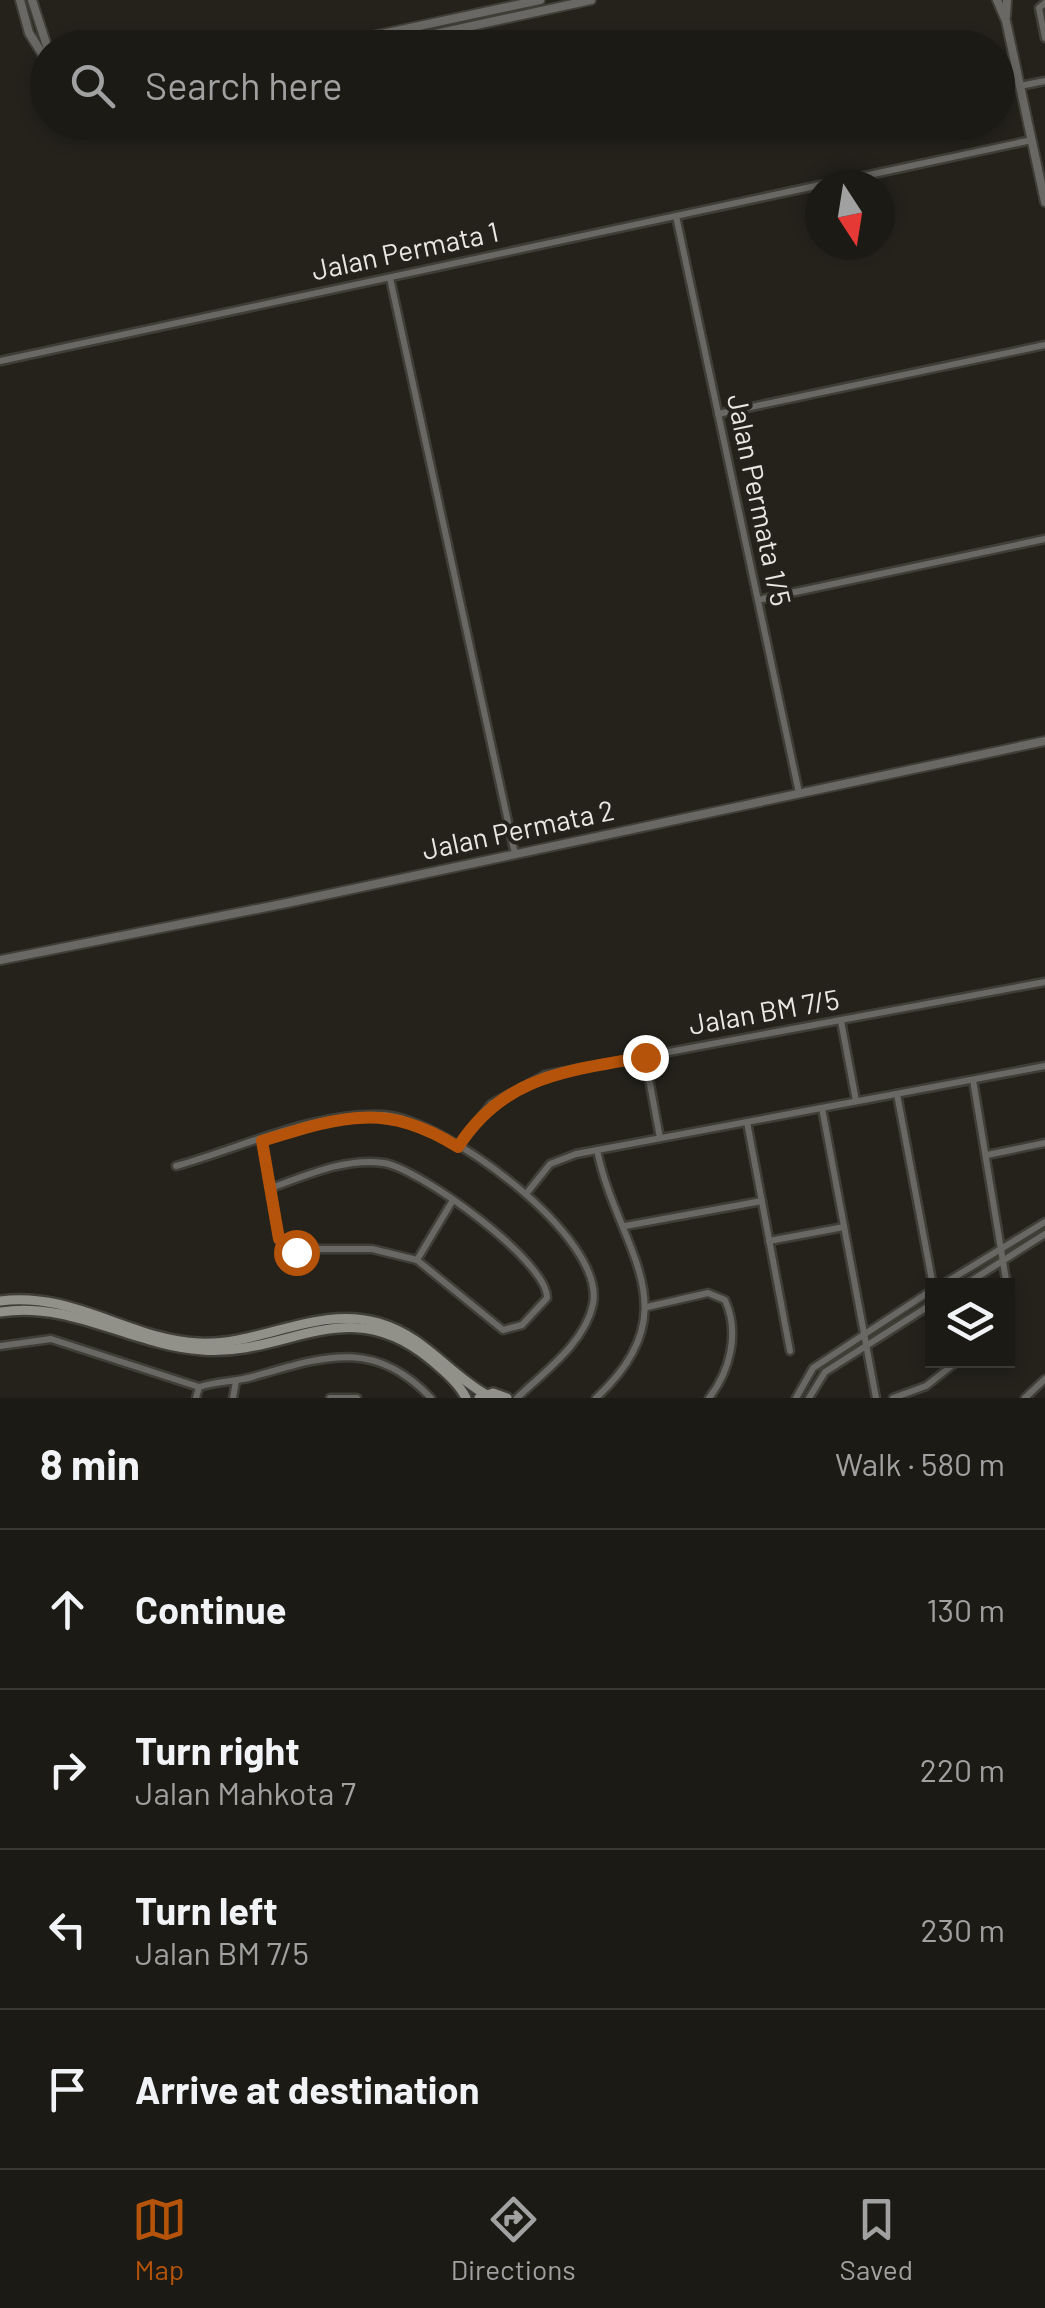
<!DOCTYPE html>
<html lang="en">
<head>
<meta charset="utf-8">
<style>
	body { margin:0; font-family:Barlow,sans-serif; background:#24231d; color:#f1f3f6 }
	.controls { position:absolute; right:30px; bottom:30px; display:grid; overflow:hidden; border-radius:0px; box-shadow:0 5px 15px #0003 }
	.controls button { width:90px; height:90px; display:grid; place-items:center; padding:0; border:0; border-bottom:2px solid #393834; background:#1b1a14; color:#f1f3f6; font:50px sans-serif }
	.compass { position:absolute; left:805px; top:170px; width:90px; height:90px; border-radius:50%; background:#1b1a14; box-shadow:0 5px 15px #0003; rotate:168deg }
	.stop { position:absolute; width:30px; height:30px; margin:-22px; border:8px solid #b45309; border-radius:50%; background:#fff }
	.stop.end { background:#b45309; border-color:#fff; box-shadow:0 2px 10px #0008 }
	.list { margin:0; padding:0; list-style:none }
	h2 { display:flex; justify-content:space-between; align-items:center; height:130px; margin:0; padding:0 40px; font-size:42px }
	h2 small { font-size:32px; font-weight:400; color:#a0a1a0 }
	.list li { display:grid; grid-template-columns:65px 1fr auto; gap:30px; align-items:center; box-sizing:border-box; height:160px; padding:0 40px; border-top:2px solid #393834 }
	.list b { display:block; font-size:38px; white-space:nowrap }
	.list p { margin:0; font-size:32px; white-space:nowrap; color:#a0a1a0 }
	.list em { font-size:32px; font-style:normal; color:#a0a1a0 }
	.icon { flex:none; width:55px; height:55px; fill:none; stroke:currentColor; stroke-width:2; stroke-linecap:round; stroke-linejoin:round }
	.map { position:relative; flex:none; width:1045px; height:1398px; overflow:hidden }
	.search { position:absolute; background:#1b1a14; box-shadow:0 5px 15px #0003; left:30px; right:30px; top:30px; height:110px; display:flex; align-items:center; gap:25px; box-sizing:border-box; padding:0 35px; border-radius:55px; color:#a0a1a0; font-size:38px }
	.sheet { height:770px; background:#1b1a14 }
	nav { display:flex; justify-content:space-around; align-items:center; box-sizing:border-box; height:140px; border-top:2px solid #393834; background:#1b1a14; font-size:28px; color:#a0a1a0 }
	nav a { display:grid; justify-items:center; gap:5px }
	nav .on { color:#b45309 }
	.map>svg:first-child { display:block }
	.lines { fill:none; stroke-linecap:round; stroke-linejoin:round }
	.minor-casing { stroke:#3f3e37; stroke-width:11 }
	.tertiary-casing { stroke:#3f3e37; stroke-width:12 }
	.secondary-casing { stroke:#3f3e37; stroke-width:14 }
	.minor { stroke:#696864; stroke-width:6 }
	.tertiary { stroke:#696864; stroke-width:8 }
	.secondary { stroke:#919089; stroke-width:9 }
	.route { stroke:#b45309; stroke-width:12 }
	.labels { text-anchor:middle; stroke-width:8; stroke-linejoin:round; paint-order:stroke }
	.street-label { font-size:28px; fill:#e8e7e2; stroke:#24221b }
</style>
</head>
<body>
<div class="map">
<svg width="1045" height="1398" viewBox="0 0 1045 1398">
	<rect width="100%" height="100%" fill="#24221b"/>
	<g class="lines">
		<defs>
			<g id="minor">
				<path d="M 1045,3 L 1039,8 L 1045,38"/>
				<path d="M 1020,86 L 1045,81"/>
				<path d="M 822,185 L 1032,140"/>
				<path d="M 676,216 L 799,793"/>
				<path d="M 390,278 L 515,854"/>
				<path d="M 0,361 L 820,185"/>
				<path d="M 718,414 L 1045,345"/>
				<path d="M 758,600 L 1045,539"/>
				<path d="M 841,1021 L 856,1101"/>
				<path d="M 645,1057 L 660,1138"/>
				<path d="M 973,1080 L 1007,1286"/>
				<path d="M 897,1094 L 933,1286"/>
				<path d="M 822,1108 L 876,1398"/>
				<path d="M 747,1122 L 790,1351"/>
				<path d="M 262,1141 L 279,1239 L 287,1249 L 372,1249 L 417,1260 L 503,1330 L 522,1325 L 547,1298 C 548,1261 420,1169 384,1163 C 346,1157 305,1176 271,1188"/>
				<path d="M 458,1147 L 491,1104 L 545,1075 L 1045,982"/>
				<path d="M 987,1155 L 1045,1143"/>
				<path d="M 176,1166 C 241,1148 316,1111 384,1115 C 443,1119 606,1236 593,1304 C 585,1343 544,1372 517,1398"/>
				<path d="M 526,1194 L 550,1164 L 576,1154 L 1045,1066"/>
				<path d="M 625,1226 L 762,1201"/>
				<path d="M 769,1241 L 844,1227"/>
				<path d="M 417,1260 L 453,1200"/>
				<path d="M 940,1286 L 1045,1222"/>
				<path d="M 963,1286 L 1045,1234"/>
				<path d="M 647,1307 L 708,1293 L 725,1300 C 740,1333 730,1371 709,1398"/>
				<path d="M 0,1346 L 51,1339 L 199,1387"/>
				<path d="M 199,1387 C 217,1381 234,1382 252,1377 C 323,1357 373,1337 431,1398"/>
				<path d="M 196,1398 L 199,1387"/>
				<path d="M 233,1398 L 236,1381"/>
				<path d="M 330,1398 L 357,1398"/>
				<path d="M 596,1398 C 694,1308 617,1249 597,1150"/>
				<path d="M 796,1398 L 813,1368 L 932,1290"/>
				<path d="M 809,1398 L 825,1372 L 932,1304"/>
				<path d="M 893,1398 L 926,1386 L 959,1360"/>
				<path d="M 1025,1398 L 1045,1379"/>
			</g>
			<g id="tertiary">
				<path d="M 20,0 L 29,33 L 48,63"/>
				<path d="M 32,0 L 48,49"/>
				<path d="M 997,0 L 1006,21 L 1045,202"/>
				<path d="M 1006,16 L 1007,0"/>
				<path d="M 317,48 L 540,0"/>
				<path d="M 371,48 L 591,0"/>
				<path d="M 0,960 L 287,903 L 1045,741"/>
			</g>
			<g id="secondary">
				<path d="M 0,1301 C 73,1291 130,1340 199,1343 C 261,1346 317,1305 379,1323 C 424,1336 447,1372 485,1394"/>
				<path d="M 0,1312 C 73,1301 131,1345 202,1350 C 286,1357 347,1290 430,1359 C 443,1370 459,1383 466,1398"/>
				<path d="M 479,1398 L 493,1393 L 507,1398"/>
			</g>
		</defs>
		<use href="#minor" class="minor-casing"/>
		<use href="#tertiary" class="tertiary-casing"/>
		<use href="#secondary" class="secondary-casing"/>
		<use href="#minor" class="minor"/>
		<use href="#tertiary" class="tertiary"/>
		<use href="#secondary" class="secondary"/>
	</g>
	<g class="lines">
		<path class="route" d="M 296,1252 L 279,1239 L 262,1141 C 340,1117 385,1101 458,1147 C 504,1075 568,1071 645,1057"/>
	</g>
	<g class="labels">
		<g class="street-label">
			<text transform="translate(405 251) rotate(-12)" y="10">Jalan Permata 1</text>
			<text transform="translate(759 500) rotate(78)" y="10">Jalan Permata 1/5</text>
			<text transform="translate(518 830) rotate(-12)" y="10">Jalan Permata 2</text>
			<text transform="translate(764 1012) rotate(-10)" y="10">Jalan BM 7/5</text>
		</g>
	</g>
</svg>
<div class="controls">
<button><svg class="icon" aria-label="layers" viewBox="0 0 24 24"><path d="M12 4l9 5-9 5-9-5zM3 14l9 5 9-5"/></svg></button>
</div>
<svg class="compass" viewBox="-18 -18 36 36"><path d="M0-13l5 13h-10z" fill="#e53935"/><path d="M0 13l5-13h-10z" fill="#a0a1a0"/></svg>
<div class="stop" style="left:296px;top:1252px"></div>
<div class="stop end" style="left:645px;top:1057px"></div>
<div class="search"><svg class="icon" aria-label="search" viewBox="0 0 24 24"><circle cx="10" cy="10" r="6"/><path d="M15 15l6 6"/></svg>Search here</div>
</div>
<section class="sheet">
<h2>8 min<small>Walk · 580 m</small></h2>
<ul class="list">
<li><svg class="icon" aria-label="ahead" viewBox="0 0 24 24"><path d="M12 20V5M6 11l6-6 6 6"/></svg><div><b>Continue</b></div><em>130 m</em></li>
<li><svg class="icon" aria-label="right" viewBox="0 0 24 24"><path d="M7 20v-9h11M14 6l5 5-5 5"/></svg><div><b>Turn right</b><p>Jalan Mahkota 7</p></div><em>220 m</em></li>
<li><svg class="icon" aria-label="left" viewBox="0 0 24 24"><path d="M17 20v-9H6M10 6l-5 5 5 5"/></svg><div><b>Turn left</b><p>Jalan BM 7/5</p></div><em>230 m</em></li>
<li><svg class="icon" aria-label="arrive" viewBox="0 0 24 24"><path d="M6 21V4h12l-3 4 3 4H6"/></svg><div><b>Arrive at destination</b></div></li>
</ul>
</section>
<nav>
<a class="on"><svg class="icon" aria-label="map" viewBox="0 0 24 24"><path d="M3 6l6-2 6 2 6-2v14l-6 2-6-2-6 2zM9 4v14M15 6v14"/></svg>Map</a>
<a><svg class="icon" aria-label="directions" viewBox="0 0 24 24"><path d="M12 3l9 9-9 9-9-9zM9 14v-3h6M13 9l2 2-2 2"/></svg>Directions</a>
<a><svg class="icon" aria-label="saved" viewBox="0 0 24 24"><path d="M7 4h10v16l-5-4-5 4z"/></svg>Saved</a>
</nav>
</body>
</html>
